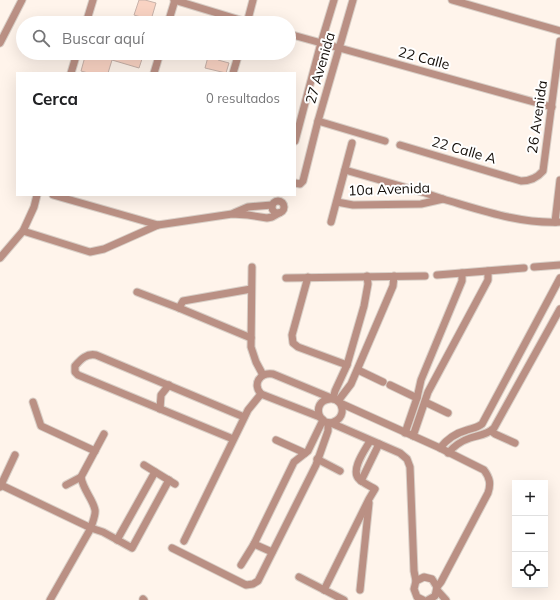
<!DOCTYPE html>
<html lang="es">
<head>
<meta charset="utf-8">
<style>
	body { margin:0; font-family:Mulish,sans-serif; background:#f2f2f2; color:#202124 }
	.controls { position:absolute; right:12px; bottom:12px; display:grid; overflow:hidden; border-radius:0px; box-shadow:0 4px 16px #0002 }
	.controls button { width:36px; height:36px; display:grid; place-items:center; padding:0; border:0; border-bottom:1px solid #e0e0e0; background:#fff; color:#202124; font:20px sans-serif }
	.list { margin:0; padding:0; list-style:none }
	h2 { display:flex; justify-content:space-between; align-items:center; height:52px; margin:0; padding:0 16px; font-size:17px }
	h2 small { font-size:13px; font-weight:400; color:#757577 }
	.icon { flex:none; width:22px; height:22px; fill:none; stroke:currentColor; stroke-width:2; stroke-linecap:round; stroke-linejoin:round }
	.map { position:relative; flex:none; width:560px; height:600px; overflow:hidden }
	.search { position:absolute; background:#fff; box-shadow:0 4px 16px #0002; left:16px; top:16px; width:280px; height:44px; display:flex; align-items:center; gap:10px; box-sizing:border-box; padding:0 14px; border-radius:22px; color:#757577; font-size:15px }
	.panel { position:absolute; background:#fff; box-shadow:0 4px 16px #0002; left:16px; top:72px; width:280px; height:124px; border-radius:0px }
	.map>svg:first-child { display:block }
	.building { fill:#f9d3c3; stroke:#c8b2a9 }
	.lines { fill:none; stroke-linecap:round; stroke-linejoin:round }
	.street-casing { stroke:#d9cfc7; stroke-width:9 }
	.street { stroke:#ba9084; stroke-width:7 }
	.labels { text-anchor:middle; stroke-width:4; stroke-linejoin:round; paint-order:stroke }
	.street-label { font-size:14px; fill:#130d08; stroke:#fff }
</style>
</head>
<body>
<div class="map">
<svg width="560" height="600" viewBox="0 0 560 600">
	<rect width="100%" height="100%" fill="#fff4eb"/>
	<g class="building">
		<path d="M 139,0 L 145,0 L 156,3 L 151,20 L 134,15 Z"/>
		<path d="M 86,53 L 144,53 L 139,68 L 112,60 L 108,73 L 88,73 L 81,71 Z"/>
		<path d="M 209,53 L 221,53 L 218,60 L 229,63 L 226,73 L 205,68 Z"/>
	</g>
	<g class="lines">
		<defs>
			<g id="street">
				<path d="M 174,0 L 250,23"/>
				<path d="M 452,0 L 560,31"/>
				<path d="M 86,23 L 93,0"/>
				<path d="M 168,23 L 175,0"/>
				<path d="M 247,23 L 253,0"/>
				<path d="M 289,34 L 552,107"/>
				<path d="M 0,43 L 22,0"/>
				<path d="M 71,73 L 77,53"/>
				<path d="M 154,73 L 160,53"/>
				<path d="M 233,73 L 239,53"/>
				<path d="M 318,121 L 385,141"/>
				<path d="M 295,141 L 321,43 L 334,0"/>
				<path d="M 400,145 L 521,181 C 530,181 537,178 543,171 L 560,41"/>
				<path d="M 295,183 L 300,184 L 303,181 L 318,121 L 353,0"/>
				<path d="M 53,195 L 158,225 L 232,214 L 248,215 L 267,218 L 272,217 L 279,213"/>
				<path d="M 443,199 C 481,210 520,224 560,222"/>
				<circle cx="278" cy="207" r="6"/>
				<path d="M 337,202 L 353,205 L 421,204 L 443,199 L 425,193 L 345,170"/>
				<path d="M 234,213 L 248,207 L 272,205"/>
				<path d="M 331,222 L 352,143"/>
				<path d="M 555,222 L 560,180"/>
				<path d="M 23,231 L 90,252 L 104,249 L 158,225"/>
				<path d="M 0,258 L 23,231 L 34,207 L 37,195"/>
				<path d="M 252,267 L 251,347 L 256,362 L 263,375"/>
				<path d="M 534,267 L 560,265"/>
				<path d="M 437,275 L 524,268"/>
				<path d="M 308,277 L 292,335 L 293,343 L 298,347 L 347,365"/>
				<path d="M 286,278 L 425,276"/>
				<path d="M 137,292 L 179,308 L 251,338"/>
				<path d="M 179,308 L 183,301 L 251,289"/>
				<path d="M 358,370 L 383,382"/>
				<path d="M 390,385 L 417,398"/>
				<path d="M 261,394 C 252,384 260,372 273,374 L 336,400 L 340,403 L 440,448 L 484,470 C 490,478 491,484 488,493 L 441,582 L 437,587"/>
				<path d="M 261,394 L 320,417 L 325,422 L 331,423 L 400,453 L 407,459 L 410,467 L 414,571 L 416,581"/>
				<path d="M 333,399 L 335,391 L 347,365 L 364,306 L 368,284 L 367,276"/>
				<path d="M 338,401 L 351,384 L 393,286 L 394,276"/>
				<path d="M 33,402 L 41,426 L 95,451"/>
				<path d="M 425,402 L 448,413"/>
				<path d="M 160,409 L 161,395 L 169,385"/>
				<path d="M 320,417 C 316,408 320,400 330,399"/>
				<path d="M 331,423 C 341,420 345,412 340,403"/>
				<path d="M 491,431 L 495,434 L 515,443"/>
				<path d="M 405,433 L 417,398 L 421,380 L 462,281 L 462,273"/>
				<path d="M 413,436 L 428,392 L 488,280 L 488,271"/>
				<path d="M 233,439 L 78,375 L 75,372 L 75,366 C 81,359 87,353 96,355 L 244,417"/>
				<path d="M 276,440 L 305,453"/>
				<path d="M 440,448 C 447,439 456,433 467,430 C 473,428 477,428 482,424 L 560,278"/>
				<path d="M 448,453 C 454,446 461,441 470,438 C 479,435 487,435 494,428 L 560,309"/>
				<path d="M 317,459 L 340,471"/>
				<path d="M 144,465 L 175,484"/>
				<path d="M 361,481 L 379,444"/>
				<path d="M 1,485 L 91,528 L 103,532 L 132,548 L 169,480"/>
				<path d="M 66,485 L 81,477"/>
				<path d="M 0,487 L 15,455"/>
				<path d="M 117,540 L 155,472"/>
				<path d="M 184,541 L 248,410 L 261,394"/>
				<path d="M 254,544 L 272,552"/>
				<path d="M 172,548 L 246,585 L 253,584 L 258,581 L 316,465 L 328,431 L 328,423"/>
				<path d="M 241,565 L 254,544 L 294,462 L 308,451 L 323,420"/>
				<path d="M 299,577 L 344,600"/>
				<path d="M 324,590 L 369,499 L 375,489 C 370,486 363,483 359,479 C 350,470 365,450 370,441"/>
				<path d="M 360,590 L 369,503"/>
				<path d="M 437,590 L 446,600"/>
				<path d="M 143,599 L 144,600"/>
				<path d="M 50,600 L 91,528 C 92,523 96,515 95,510 C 93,499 83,490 81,477 L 104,434"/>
				<path d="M 423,600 L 417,597 L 414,589 L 416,581 L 424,577 L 432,579 L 437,587 L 435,596 L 428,600"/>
			</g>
		</defs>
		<use href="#street" class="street-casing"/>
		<use href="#street" class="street"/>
	</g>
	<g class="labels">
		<g class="street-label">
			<text transform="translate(424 58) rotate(15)" y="5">22 Calle</text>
			<text transform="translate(320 68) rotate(-74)" y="5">27 Avenida</text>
			<text transform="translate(537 117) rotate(-82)" y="5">26 Avenida</text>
			<text transform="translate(464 150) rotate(16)" y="5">22 Calle A</text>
			<text transform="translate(389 189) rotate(-2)" y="5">10a Avenida</text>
		</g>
	</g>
</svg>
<div class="controls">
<button>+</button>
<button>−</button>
<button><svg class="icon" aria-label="locate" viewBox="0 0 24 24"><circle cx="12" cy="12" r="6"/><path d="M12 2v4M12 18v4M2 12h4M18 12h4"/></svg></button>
</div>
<div class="search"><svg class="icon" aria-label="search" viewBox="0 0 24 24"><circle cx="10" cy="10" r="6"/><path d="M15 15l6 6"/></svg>Buscar aquí</div>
<section class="panel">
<h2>Cerca<small>0 resultados</small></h2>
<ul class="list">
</ul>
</section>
</div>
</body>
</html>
